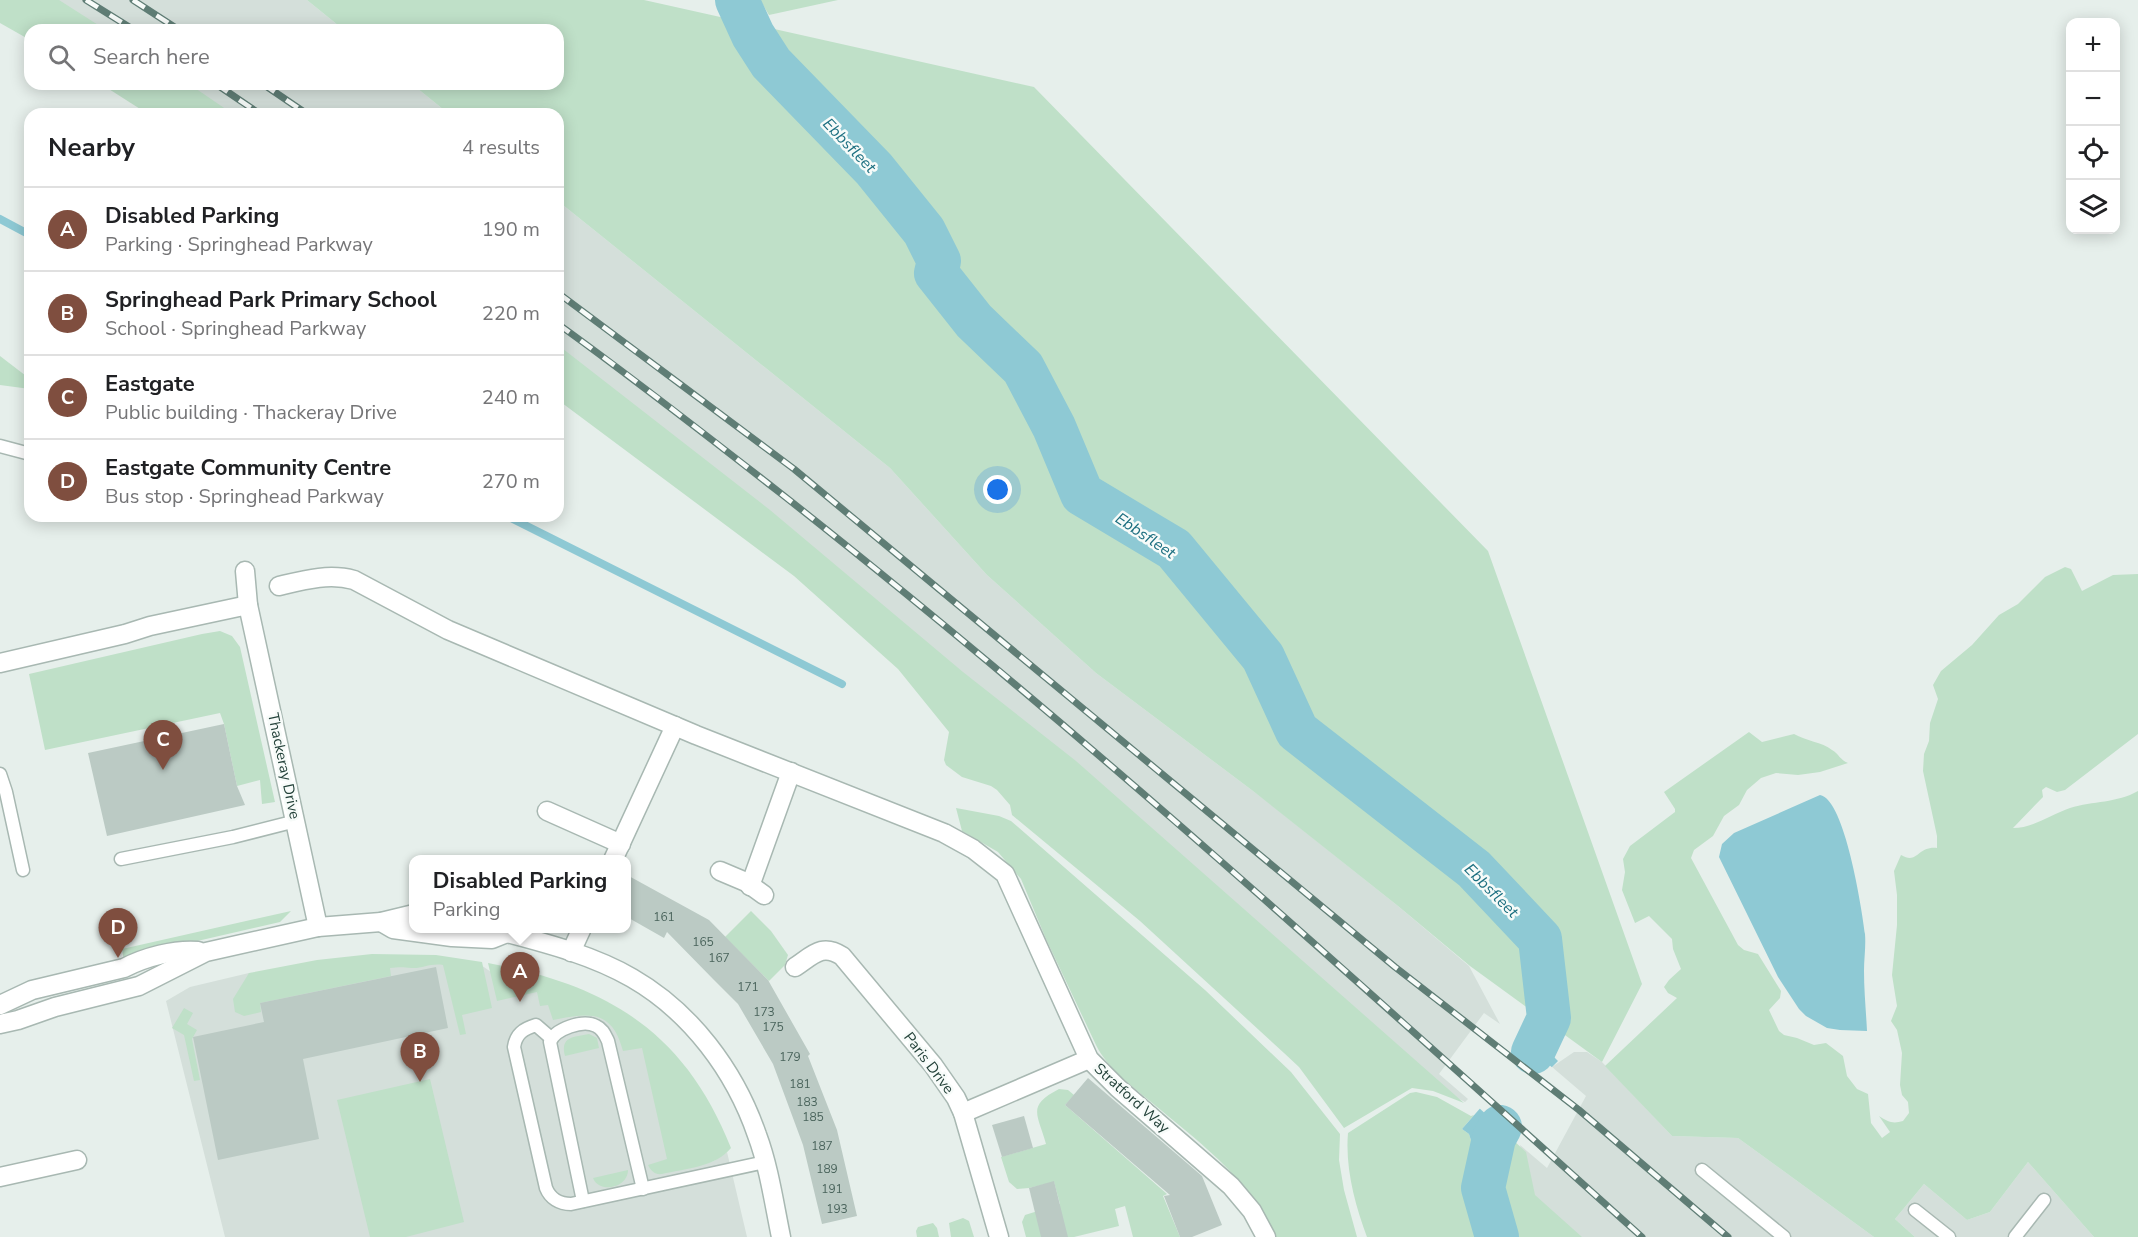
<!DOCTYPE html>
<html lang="en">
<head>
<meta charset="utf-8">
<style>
	body { margin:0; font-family:"Nunito Sans",sans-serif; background:#f6f6f6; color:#202124 }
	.controls { position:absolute; right:18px; top:18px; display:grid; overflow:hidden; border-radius:12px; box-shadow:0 3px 15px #0003 }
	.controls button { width:54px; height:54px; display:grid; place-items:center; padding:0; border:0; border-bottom:2px solid #e0e0e0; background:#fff; color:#202124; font:30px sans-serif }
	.you { position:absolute; left:998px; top:490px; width:21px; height:21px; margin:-15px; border:4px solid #fff; border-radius:50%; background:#1a73e8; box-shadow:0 0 0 9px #1a73e833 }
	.badge { display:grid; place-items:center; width:39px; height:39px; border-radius:50%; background:#7f4e3f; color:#fff; font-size:20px; font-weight:700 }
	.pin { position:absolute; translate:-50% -50px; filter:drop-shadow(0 2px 3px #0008) }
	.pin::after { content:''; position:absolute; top:32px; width:21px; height:18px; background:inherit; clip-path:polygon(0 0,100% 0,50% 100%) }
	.popup { position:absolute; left:409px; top:855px; width:222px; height:78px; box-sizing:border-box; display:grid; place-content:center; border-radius:12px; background:#fff; filter:drop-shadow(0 2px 4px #0005); font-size:20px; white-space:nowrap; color:#757577 }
	.popup b { font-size:22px; color:#202124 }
	.popup::after { content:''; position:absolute; left:50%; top:100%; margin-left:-12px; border:12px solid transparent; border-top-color:#fff }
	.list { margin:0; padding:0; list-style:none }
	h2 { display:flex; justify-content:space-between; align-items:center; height:78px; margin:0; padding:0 24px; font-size:26px }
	h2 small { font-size:20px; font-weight:400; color:#757577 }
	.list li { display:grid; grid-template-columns:39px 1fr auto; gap:18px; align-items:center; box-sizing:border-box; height:84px; padding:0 24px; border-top:2px solid #e0e0e0 }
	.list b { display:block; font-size:22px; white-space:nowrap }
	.list p { margin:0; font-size:20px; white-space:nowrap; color:#757577 }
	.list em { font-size:20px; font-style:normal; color:#757577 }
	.icon { flex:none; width:33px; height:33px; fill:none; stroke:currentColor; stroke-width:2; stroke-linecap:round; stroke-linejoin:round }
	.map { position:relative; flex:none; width:2138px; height:1237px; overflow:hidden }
	.search { position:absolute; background:#fff; box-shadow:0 3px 15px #0003; left:24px; top:24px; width:540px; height:66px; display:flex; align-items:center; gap:15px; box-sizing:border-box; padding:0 21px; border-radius:18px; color:#757577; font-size:22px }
	.panel { position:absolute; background:#fff; box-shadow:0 3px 15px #0003; left:24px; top:108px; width:540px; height:414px; border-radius:18px }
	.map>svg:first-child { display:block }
	.built { fill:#d4dfda }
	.green { fill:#bfe0c8 }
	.water { fill:#8ec9d4 }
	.pier { fill:#e6efeb }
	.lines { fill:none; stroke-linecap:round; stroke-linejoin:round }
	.stream { stroke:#8ec9d4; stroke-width:8 }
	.river { stroke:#8ec9d4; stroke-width:44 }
	.building { fill:#bbcac4 }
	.service-casing { stroke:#a8b8b2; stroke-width:15 }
	.minor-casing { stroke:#a8b8b2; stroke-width:21 }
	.service { stroke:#fff; stroke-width:12 }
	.minor { stroke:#fff; stroke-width:18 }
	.rail-casing { stroke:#5f7d75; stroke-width:7 }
	.rail { stroke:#f7fbf9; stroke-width:4.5; stroke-dasharray:14; stroke-linecap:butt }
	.labels { text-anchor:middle; stroke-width:5; stroke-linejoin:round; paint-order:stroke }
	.number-label { font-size:12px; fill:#4a645c }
	.street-label { font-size:15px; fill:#24423a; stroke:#f7fbf9 }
	.water-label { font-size:16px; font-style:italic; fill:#1c6f80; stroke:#f7fbf9 }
</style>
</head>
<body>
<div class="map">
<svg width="2138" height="1237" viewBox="0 0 2138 1237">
	<rect width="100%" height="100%" fill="#e6efeb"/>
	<g class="built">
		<path d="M 0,0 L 307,0 L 344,30 L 30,30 Z"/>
		<path d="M 113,84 L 412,84 L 449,114 L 159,114 Z"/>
		<path d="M 558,201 L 890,468 L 987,575 L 1096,673 L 1265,800 L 1398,906 L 1469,966 L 1500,1024 L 1484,1013 L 1439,1074 L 1468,1099 L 1465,1102 L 1432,1085 L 1269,1022 L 889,653 L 808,579 L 558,388 Z"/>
		<path d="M 357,959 L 481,965 L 491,972 L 639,1028 L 672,1171 L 714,1161 L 727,1152 L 747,1237 L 225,1237 L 166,1001 L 190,987 L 249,973 L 253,977 Z"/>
		<path d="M 1574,1052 L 1587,1052 L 1602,1062 L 1672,1136 L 1738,1138 L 1874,1237 L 1573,1237 L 1530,1199 L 1520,1145 L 1547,1168 L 1586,1096 L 1552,1067 Z"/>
		<path d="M 2028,1162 L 2094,1237 L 1915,1237 L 1895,1219 L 1924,1184 L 1967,1220 L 1990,1212 Z"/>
	</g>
	<g class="green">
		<path d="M 0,0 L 59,0 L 106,30 L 30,30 L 30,40 L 0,23 Z"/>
		<path d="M 307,0 L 644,0 L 1034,87 L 1488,551 L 1642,984 L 1602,1062 L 1470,966 L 1398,906 L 1253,791 L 1096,673 L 987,575 L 890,468 L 558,201 L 558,114 L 449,114 L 412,84 L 558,84 L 558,30 L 344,30 Z"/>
		<path d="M 760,0 L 838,0 L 769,15 Z"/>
		<path d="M 101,84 L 189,84 L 233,114 L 148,114 Z"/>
		<path d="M 558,345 L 770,510 L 963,672 L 1076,761 L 1464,1103 L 1433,1091 L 1412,1088 L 1344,1128 L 1299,1067 L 1284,1053 L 1140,921 L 1012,815 L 1010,805 L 997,790 L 991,786 L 962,777 L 946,765 L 944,760 L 949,732 L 898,669 L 794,576 L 558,400 Z"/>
		<path d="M 0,356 L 30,379 L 30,389 L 0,385 Z"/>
		<path d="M 2065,567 L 2071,569 L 2082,591 L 2113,575 L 2138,574 L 2138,734 L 2065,790 L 2057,792 L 2046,787 L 2042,790 L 2043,797 L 2013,828 C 2033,828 2052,814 2070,808 C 2093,801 2117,803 2138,791 L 2138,1237 L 2094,1237 L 2028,1162 L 1990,1212 L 1967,1220 L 1924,1184 L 1895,1219 L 1915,1237 L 1874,1237 L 1738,1138 L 1672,1136 L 1605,1066 L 1677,998 L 1668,993 L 1664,987 L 1669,980 L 1681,969 L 1673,949 L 1672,939 L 1649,916 L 1635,923 L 1622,890 L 1625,872 L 1623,859 L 1630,846 L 1675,812 L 1675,809 L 1664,792 L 1749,732 L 1762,742 L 1794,734 C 1806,741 1822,742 1832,750 C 1839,754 1840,760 1848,763 L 1820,772 L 1798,775 L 1776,773 L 1761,778 L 1747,790 L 1739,805 L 1724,816 L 1713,836 L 1694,850 L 1691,858 L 1738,945 L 1744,950 L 1758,954 L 1781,991 L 1780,998 L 1769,1010 L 1779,1031 L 1784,1035 L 1797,1038 L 1814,1045 L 1826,1043 L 1843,1056 L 1847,1076 L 1857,1089 L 1868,1094 L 1871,1123 L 1882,1138 L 1890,1132 L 1879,1116 C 1888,1122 1893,1124 1903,1121 L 1909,1113 L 1908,1102 L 1902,1095 L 1900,1085 L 1902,1053 L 1897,1030 L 1891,1021 L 1897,1006 L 1892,975 L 1897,925 L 1897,895 L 1894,871 L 1901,855 C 1918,865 1917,846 1937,848 L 1937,836 L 1923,771 L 1924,754 L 1929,741 L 1930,723 L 1938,699 L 1933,685 L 1941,671 L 1972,645 L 1999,615 L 2018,604 L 2045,577 Z"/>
		<path d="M 220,631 L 232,636 L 240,647 L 275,802 L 262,804 L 260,780 L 237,786 L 224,724 L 220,713 L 45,750 L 29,674 L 202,634 Z"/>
		<path d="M 956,808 L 999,816 L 1011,821 L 1205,990 L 1291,1072 L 1340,1134 L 1339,1160 L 1344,1190 L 1357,1237 L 1276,1237 C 1249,1178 1199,1142 1151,1102 C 1131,1085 1108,1069 1096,1045 L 1046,939 L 1021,879 L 998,852 L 962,831 Z"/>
		<path d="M 291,911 L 280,922 L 132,956 L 124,961 L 122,949 Z"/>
		<path d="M 751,911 L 771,931 L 788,955 L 785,965 L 769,981 L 725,937 Z"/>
		<path d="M 372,954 L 436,955 L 482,962 L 492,1008 L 462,1015 L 466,1034 L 460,1035 L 443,965 C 430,963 422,969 411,968 C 403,967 399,967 390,968 L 391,976 L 260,1003 L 261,1012 L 244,1016 L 235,1012 L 233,999 L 249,973 L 317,960 Z"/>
		<path d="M 488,963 C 608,985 685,1032 731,1148 C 716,1167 684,1169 662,1174 C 655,1175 651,1171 648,1165 L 667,1159 L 642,1048 L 623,1051 C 612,1009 589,1013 553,1020 L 548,1005 L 540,1006 L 537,992 L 497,1001 Z"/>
		<path d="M 184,1008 L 193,1013 L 187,1024 L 197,1030 L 192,1039 L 200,1080 L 194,1081 L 184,1035 L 172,1028 Z"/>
		<path d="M 589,1034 L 597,1038 L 599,1048 L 565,1056 C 560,1036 574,1037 589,1034 Z"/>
		<path d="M 430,1079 L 464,1222 L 406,1237 L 370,1237 L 337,1100 Z"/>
		<path d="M 1059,1089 L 1068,1090 L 1074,1095 L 1065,1105 L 1167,1194 L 1163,1196 L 1180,1237 L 1133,1237 L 1125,1206 L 1115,1209 L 1119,1226 L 1074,1237 L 1026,1237 L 1022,1222 L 1025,1215 L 1060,1204 L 1054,1182 L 1029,1188 L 1017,1189 L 1009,1182 L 1001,1157 L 1046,1144 C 1038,1114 1026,1106 1059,1089 Z"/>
		<path d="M 1416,1092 L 1437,1097 L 1471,1116 L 1474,1115 L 1462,1129 L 1469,1134 L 1476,1156 L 1486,1161 L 1513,1140 L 1526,1152 L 1535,1195 L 1582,1237 L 1367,1237 C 1355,1205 1345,1168 1348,1133 L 1410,1093 Z"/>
		<path d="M 628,1170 C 628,1188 599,1194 593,1178 Z"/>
		<path d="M 963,1218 L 969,1221 L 974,1237 L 951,1237 L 949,1223 Z"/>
		<path d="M 933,1223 L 937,1228 L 939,1237 L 917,1237 L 916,1231 L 918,1227 Z"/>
	</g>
	<g class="water">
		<path d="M 1820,795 C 1845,799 1862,910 1865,934 C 1866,946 1864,959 1864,971 C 1864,991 1866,1011 1867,1031 L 1840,1030 L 1827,1028 L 1806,1016 L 1799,1009 L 1778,977 L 1719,857 L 1722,844 L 1734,833 Z"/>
		<path d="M 1551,1038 L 1558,1045 L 1551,1054 L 1558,1061 L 1552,1067 L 1513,1140 L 1501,1148 L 1496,1159 C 1489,1161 1482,1162 1476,1156 L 1469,1134 L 1462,1129 L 1532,1049 L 1546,1043 Z"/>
	</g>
	<path class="pier" d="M 1529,1048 L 1554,1069 L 1537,1107 L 1516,1142 L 1477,1106 Z"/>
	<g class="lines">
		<g class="stream">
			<path d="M 0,219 L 30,235"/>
			<path d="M 507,516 L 842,684"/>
		</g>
		<g class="river">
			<path d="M 737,0 L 753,35 L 771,63 L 874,169 L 924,231 L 939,261 L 936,273 L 974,321 L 1023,368 L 1054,427 L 1082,494 L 1174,549 L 1263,657 L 1297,731 L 1474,869 L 1540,939 L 1549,1018 L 1533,1052"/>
			<path d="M 1497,1237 L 1483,1188 L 1494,1138 L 1500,1127"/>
		</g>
	</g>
	<g class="building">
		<path d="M 224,724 L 237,786 L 245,805 L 107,836 L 88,753 Z"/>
		<path d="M 627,875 L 709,920 L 768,980 L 810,1054 L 808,1056 L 837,1130 L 857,1216 L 822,1224 L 803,1145 L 773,1064 L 738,1004 L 713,979 L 667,932 L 664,938 L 627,917 Z"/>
		<path d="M 436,967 L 448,1028 L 303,1059 L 319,1139 L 218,1160 L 193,1037 L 264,1022 L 260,1003 Z"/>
		<path d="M 1088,1078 L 1202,1176 L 1222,1225 L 1192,1237 L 1180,1237 L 1164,1196 L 1170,1195 L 1065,1105 Z"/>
		<path d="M 1024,1116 L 1033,1148 L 1002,1157 L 992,1125 Z"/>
		<path d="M 1054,1181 L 1068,1237 L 1041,1237 L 1029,1188 Z"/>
	</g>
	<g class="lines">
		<defs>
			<g id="service">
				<path d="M 0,446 L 30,454"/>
				<path d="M 0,774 L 6,792 L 23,870"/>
				<path d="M 121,859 L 233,837 L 296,821"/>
				<path d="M 551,1038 L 536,1025 C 523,1029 516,1034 514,1047 L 546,1188 C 550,1198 559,1204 571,1204 L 765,1162"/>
				<path d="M 1702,1170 L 1784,1237"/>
				<path d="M 583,1201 L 550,1042 C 555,1029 583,1019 596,1026 C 603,1029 605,1035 608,1041 L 643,1189"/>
				<path d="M 1915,1210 L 1949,1237"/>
				<path d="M 2015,1237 L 2044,1200"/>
			</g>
			<g id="minor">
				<path d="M 245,571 L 248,605"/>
				<path d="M 279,586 C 304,580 329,573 354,580 L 448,630 L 696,735 L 944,833 L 973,849 L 1005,874 L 1089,1059 L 1118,1088 L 1231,1186 L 1252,1211 L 1266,1237"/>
				<path d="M 0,663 L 125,634 L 150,626 L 248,605 L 318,927"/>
				<path d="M 547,811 L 621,844"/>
				<path d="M 613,860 L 675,726"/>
				<path d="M 720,871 L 746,882 L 764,895"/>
				<path d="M 750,886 L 791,772"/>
				<path d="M 381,922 L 393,929 L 452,937 L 492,939 L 507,933"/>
				<path d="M 501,928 L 507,933 C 549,944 594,956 632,978 C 691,1012 735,1071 757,1135 C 769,1167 774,1203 781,1237"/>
				<path d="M 571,952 L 582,928"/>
				<path d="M 795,967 C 813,955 822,943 842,956 L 933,1065 L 956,1098 L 963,1113 L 999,1237"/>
				<path d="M 0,1005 L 32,990 L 124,968 C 145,957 175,949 198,951"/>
				<path d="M 0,1024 L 18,1020 L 55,1007 L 139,986 L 206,952 L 318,927 L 381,922 L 414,914"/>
				<path d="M 963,1113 L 1089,1059"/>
				<path d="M 0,1177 L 77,1160"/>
			</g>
		</defs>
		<use href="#service" class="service-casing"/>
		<use href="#minor" class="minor-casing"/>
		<use href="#service" class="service"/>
		<use href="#minor" class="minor"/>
		<defs>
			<g id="rail">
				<path d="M 86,0 L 134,30"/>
				<path d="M 133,0 L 179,30"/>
				<path d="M 216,84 L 260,114"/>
				<path d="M 263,84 L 307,114"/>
				<path d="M 558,293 L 794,469 L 1395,967 L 1579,1110 L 1728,1237"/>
				<path d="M 558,324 C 633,378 706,435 779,492 C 1078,727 1359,983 1642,1237"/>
			</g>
		</defs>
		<use href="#rail" class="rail-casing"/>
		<use href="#rail" class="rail"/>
	</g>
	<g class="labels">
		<g class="number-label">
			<text x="664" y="921">161</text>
			<text x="703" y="946">165</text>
			<text x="719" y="962">167</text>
			<text x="748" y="991">171</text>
			<text x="764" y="1016">173</text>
			<text x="773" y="1031">175</text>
			<text x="790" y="1061">179</text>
			<text x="800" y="1088">181</text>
			<text x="807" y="1106">183</text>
			<text x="813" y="1121">185</text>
			<text x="822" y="1150">187</text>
			<text x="827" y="1173">189</text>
			<text x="832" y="1193">191</text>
			<text x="837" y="1213">193</text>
		</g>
		<g class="street-label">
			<text transform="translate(284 766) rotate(78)" y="5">Thackeray Drive</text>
			<text transform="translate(929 1063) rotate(53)" y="5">Paris Drive</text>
			<text transform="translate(1132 1098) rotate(42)" y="5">Stratford Way</text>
		</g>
		<g class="water-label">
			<text transform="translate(850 145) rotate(46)" y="6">Ebbsfleet</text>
			<text transform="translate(1146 535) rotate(34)" y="6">Ebbsfleet</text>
			<text transform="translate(1492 890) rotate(45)" y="6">Ebbsfleet</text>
		</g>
	</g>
</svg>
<div class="controls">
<button>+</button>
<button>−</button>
<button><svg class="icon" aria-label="locate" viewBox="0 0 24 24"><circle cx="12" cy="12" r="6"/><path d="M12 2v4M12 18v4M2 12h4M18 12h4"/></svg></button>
<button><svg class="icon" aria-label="layers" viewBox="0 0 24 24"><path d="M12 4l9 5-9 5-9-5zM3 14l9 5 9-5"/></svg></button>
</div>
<div class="you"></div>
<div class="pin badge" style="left:520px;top:1002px">A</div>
<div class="popup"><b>Disabled Parking</b>Parking</div>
<div class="pin badge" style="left:420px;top:1082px">B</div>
<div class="pin badge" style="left:163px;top:770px">C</div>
<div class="pin badge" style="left:118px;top:958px">D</div>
<div class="search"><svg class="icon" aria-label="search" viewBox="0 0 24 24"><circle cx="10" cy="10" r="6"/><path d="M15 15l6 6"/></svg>Search here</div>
<section class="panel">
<h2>Nearby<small>4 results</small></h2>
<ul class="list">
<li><span class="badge">A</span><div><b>Disabled Parking</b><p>Parking · Springhead Parkway</p></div><em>190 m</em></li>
<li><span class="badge">B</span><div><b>Springhead Park Primary School</b><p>School · Springhead Parkway</p></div><em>220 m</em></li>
<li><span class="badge">C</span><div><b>Eastgate</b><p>Public building · Thackeray Drive</p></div><em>240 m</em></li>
<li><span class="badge">D</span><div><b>Eastgate Community Centre</b><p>Bus stop · Springhead Parkway</p></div><em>270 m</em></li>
</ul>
</section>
</div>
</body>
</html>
